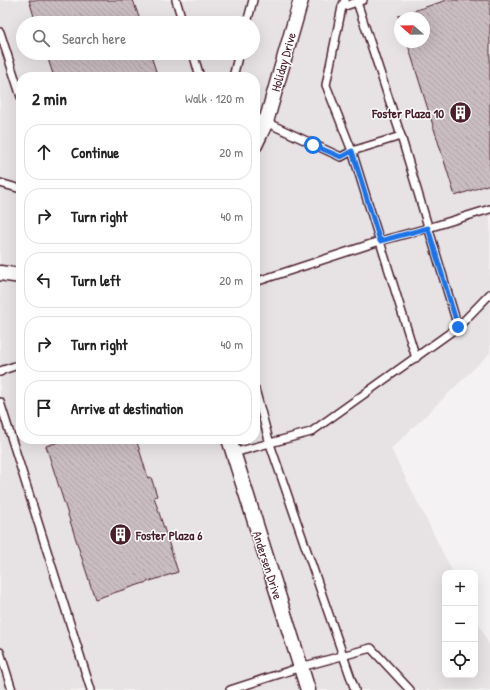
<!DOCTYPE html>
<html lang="en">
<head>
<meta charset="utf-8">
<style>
	body { margin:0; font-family:"Patrick Hand",sans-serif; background:#f2f2f2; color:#222 }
	.controls { position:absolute; right:12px; bottom:12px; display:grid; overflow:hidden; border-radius:8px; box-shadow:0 4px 16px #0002 }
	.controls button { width:36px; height:36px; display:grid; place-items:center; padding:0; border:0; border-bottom:1px solid #e0e0e0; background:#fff; color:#222; font:20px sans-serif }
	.compass { position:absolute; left:394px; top:12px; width:36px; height:36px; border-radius:50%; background:#fff; box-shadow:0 4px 16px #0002; rotate:290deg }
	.stop { position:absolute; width:12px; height:12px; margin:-9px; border:3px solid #1a73e8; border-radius:50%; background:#fff }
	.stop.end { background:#1a73e8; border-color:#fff; box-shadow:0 1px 4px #0008 }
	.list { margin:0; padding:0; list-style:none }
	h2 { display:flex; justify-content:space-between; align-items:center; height:52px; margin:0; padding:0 16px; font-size:17px }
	h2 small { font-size:13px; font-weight:400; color:#767676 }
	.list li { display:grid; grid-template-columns:26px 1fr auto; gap:12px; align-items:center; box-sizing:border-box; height:56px; margin:0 8px 8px; padding:0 8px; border:1px solid #e0e0e0; border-radius:16px }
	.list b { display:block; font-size:15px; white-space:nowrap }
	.list em { font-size:13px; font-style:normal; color:#767676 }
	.icon { flex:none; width:22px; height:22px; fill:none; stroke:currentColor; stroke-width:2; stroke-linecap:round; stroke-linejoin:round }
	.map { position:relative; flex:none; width:490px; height:690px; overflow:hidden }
	.search { position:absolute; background:#fff; box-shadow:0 4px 16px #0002; left:16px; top:16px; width:244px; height:44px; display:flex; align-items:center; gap:10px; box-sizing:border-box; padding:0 14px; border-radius:22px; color:#767676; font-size:15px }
	.panel { position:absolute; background:#fff; box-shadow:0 4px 16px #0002; left:16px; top:72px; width:244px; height:372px; border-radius:16px }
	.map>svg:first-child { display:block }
	.built { fill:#e7e2e3; fill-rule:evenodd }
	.building { fill:url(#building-back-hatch); stroke:#4a1f2b }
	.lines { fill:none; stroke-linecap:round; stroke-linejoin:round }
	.lane-casing { stroke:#4a1f2b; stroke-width:10 }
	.street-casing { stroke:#4a1f2b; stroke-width:17 }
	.lane { stroke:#fff; stroke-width:7 }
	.street { stroke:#fff; stroke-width:14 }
	.route { stroke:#1a73e8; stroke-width:5 }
	.labels { text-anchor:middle; stroke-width:3; stroke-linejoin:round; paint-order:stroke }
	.street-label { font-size:13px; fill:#4a1f2b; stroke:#fff }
	.poi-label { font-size:13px; font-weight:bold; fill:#4a1f2b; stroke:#fff; text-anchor:end }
</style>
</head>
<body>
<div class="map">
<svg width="490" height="690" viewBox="0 0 490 690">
	<defs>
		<pattern id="building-back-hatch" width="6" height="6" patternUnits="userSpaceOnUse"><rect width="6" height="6" fill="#cabdc1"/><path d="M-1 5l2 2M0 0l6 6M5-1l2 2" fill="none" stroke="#afa2a6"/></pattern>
	</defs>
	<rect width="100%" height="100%" fill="#f4f2f2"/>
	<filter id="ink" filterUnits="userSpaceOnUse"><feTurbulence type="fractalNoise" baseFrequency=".025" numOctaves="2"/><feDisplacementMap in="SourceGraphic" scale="8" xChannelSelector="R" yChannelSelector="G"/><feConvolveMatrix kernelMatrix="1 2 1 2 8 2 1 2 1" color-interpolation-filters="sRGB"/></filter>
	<g filter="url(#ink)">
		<path class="built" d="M 0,0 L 490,0 L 490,353 L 391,449 L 453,573 L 445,573 L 445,675 L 475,675 L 475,616 L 490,647 L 490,690 L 0,690 ZM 400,18 L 424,18 L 424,42 L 400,42 ZM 23,23 L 253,23 L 253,53 L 23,53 ZM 21,77 L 255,77 L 255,439 L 21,439 Z"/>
		<g class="building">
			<path d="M 29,0 L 133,0 L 141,23 L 36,23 Z"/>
			<path d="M 447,0 L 490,0 L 490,184 L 455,196 L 407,42 L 424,42 L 424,18 L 400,18 L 400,21 L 398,16 Z"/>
			<path d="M 46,53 L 150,53 L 158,77 L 54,77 Z"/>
			<path d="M 68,439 L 136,439 L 148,478 L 151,477 L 157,496 L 154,497 L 178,572 L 95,599 L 46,446 Z"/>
		</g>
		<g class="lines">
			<defs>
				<g id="lane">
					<path d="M 176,0 L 183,23"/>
					<path d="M 345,0 L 342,7 L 326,85 L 352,151 L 416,358"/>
					<path d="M 357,2 L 401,136 L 458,327"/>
					<path d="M 342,7 L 363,0"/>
					<path d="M 247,23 L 253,0"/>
					<path d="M 0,32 L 21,97"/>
					<path d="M 193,53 L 200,77"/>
					<path d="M 233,77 L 239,53"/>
					<path d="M 255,117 L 341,157 L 352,151 L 401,136"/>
					<path d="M 0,183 L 21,189"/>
					<path d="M 255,282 L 380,241 L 428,228 L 490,209"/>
					<path d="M 0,372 L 3,370 L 21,364"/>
					<path d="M 255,389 L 270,444 L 355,690"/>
					<path d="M 0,402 L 91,690"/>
					<path d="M 233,453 L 311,432 L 458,327 L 490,294"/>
					<path d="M 0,652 L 12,690"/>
					<path d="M 230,690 L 301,667 L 371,648 L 410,690"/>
				</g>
				<g id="street">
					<path d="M 255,145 L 266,122 L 301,0"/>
					<path d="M 0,273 L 21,276"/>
					<path d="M 229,439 L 308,690"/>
				</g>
			</defs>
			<use href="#lane" class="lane-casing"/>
			<use href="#street" class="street-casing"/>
			<use href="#lane" class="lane"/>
			<use href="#street" class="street"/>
		</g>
	</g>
	<g class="lines" filter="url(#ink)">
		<path class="route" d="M 313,145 L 341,157 L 352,151 L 380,241 L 428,228 L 458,327"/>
	</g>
	<defs>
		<symbol id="building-disc" viewBox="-11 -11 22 22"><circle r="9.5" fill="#4a1f2b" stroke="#fff"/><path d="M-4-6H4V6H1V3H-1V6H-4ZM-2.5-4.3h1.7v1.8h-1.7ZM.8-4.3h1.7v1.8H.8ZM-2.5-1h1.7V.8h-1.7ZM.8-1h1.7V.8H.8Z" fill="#fff"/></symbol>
	</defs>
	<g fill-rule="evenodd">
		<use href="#building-disc" x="448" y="100" width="25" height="25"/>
		<use href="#building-disc" x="108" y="522" width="25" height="25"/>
	</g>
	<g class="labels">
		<g class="street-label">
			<text transform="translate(283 62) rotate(-74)" y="5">Holiday Drive</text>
			<text transform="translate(268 565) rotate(72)" y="5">Andersen Drive</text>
		</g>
		<g class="poi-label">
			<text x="444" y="118">Foster Plaza 10</text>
			<text x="136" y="540" text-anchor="start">Foster Plaza 6</text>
		</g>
	</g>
</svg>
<div class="controls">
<button>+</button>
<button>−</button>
<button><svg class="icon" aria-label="locate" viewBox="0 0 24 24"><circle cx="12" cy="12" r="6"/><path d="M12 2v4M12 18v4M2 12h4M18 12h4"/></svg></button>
</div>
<svg class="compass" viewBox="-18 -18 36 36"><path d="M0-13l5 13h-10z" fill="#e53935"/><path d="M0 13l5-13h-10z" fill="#767676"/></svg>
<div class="stop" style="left:313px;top:145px"></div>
<div class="stop end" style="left:458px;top:327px"></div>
<div class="search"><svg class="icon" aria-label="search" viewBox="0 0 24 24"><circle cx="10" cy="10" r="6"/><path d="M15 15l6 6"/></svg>Search here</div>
<section class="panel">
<h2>2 min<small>Walk · 120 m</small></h2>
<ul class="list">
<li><svg class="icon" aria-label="ahead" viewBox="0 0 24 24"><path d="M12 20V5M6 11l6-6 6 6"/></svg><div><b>Continue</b></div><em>20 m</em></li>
<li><svg class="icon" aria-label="right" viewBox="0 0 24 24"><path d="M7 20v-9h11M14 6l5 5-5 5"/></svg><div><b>Turn right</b></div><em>40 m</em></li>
<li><svg class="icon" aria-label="left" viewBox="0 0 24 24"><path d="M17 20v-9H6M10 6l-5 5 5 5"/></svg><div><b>Turn left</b></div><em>20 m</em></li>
<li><svg class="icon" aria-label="right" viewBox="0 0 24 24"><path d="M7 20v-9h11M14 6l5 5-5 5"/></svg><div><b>Turn right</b></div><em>40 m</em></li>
<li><svg class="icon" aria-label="arrive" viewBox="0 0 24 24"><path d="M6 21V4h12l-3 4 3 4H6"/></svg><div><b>Arrive at destination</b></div></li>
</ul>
</section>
</div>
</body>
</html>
